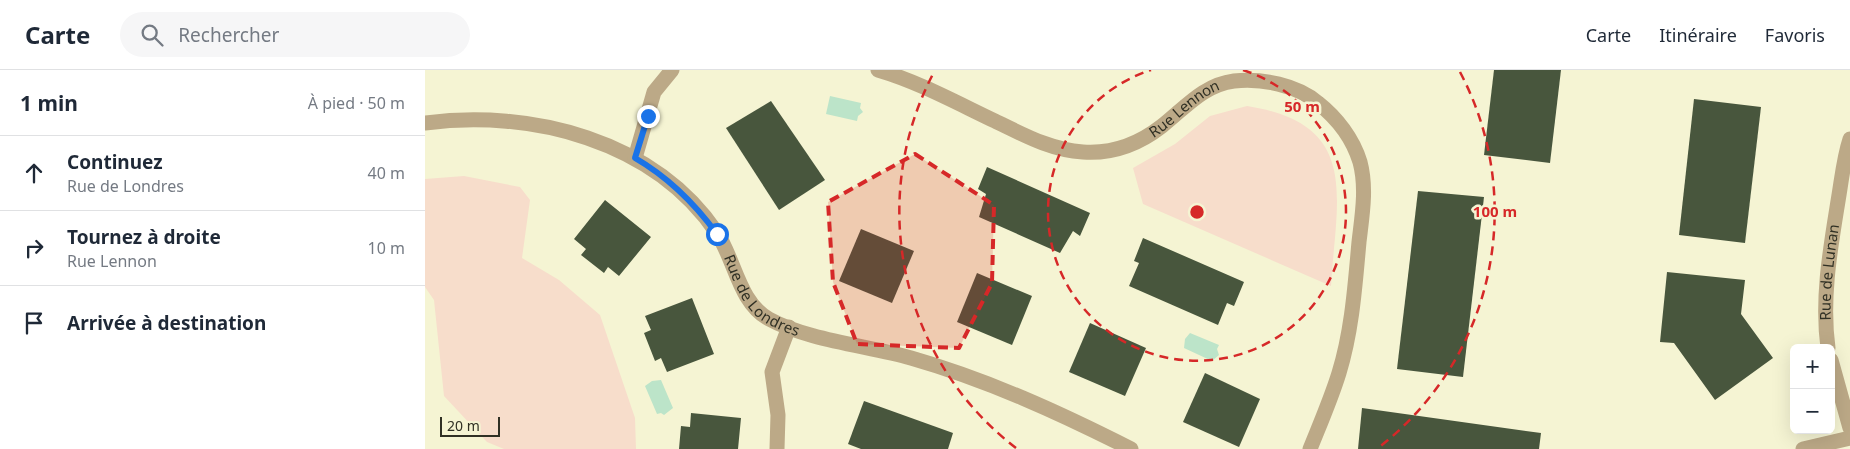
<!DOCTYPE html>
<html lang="fr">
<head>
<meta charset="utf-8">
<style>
	body { margin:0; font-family:"Noto Sans",sans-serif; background:#f6f6f7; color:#1f2937 }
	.controls { position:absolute; right:15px; bottom:15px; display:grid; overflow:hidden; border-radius:8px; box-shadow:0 5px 20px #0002 }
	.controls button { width:45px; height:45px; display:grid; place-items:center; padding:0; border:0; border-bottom:1px solid #e0e1e3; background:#fff; color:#1f2937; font:25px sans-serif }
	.scale { position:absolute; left:15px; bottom:12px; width:60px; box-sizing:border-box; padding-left:5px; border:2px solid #303024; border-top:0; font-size:14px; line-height:18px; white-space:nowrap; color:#303024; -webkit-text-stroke:4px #f5f4d3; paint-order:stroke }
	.stop { position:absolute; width:15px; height:15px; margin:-11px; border:4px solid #1a73e8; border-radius:50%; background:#fff }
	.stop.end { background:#1a73e8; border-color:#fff; box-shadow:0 1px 5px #0008 }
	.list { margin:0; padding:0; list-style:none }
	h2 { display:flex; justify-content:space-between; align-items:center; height:65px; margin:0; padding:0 20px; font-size:21px }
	h2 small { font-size:16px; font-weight:400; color:#747a83 }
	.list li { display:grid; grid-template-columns:32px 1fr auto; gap:15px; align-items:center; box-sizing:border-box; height:75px; padding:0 20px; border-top:1px solid #e0e1e3 }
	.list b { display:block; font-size:19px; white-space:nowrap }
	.list p { margin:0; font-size:16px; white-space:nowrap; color:#747a83 }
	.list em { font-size:16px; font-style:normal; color:#747a83 }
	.icon { flex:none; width:28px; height:28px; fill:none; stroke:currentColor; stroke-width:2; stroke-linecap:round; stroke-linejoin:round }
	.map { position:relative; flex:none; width:1425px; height:379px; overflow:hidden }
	header { display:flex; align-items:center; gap:30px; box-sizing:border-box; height:70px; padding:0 25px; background:#fff; border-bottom:1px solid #e0e1e3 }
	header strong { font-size:24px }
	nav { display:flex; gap:28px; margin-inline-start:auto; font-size:18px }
	.search { width:350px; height:45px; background:#f6f6f7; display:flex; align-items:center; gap:12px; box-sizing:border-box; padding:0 18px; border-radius:28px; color:#747a83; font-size:19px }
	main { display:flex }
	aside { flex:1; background:#fff }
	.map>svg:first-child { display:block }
	.green { fill:#f7ddcb }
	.water { fill:#bce4c9 }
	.building { fill:#48563d }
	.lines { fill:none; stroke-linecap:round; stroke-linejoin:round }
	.minor { stroke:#bca987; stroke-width:15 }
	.route { stroke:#1a73e8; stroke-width:6 }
	.marked { fill:#d62828; fill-opacity:0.2; stroke:#d62828; stroke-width:4; stroke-dasharray:10 6; stroke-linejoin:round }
	.ring { fill:none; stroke:#d62828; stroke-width:2.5; stroke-dasharray:9 6 }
	.labels { text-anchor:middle; stroke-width:5; stroke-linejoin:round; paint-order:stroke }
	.street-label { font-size:15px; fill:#303024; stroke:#f5f4d3 }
	.centre { fill:#d62828; stroke:#f5f4d3; stroke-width:2.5 }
	.ring-label { font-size:15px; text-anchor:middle; font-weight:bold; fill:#d62828; stroke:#f5f4d3; stroke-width:5; stroke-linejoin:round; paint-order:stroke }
</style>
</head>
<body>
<header>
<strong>Carte</strong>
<div class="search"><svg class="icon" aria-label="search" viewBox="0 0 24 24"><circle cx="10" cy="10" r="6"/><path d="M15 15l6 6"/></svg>Rechercher</div>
<nav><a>Carte</a><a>Itinéraire</a><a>Favoris</a></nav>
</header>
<main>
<aside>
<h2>1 min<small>À pied · 50 m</small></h2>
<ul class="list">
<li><svg class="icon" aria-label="ahead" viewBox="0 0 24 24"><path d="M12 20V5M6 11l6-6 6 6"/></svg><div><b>Continuez</b><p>Rue de Londres</p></div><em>40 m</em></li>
<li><svg class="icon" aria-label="right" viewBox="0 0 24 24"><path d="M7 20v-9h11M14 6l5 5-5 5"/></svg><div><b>Tournez à droite</b><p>Rue Lennon</p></div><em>10 m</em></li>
<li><svg class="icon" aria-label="arrive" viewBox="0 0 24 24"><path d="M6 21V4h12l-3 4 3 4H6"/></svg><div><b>Arrivée à destination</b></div></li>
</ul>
</aside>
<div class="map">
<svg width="1425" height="379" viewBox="0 0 1425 379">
	<rect width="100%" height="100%" fill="#f5f4d3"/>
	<g class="green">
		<path d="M 822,36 C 937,54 911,128 906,216 L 718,134 L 708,98 L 750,74 L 785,46 Z"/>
		<path d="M 39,106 L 95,117 L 105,130 L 97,188 L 134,210 L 175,245 L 210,348 L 211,379 L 79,379 L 62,372 L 19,326 L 9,230 L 0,217 L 0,109 Z"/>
	</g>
	<g class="water">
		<path d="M 405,26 L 436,33 L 435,38 L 438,42 L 433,46 L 432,51 L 401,44 Z"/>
		<path d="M 765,263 L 794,275 L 792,279 L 794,285 L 787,291 L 759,278 L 760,269 Z"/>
		<path d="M 236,310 L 248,338 L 239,345 L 236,343 L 232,344 L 220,316 L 227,311 Z"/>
	</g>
	<g class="building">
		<path d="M 1069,0 L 1136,0 L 1125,93 L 1059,85 Z"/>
		<path d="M 1269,29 L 1336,37 L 1320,173 L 1254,165 Z"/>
		<path d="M 346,31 L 400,110 L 354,140 L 301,58 Z"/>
		<path d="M 562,97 L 665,143 L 655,166 L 648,161 L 635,183 L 554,147 L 561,124 L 553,119 Z"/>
		<path d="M 993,121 L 1059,127 L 1038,307 L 972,299 Z"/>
		<path d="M 180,130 L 226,167 L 194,206 L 183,197 L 179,203 L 156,185 L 161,179 L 149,169 Z"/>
		<path d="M 436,159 L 489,181 L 467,233 L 414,211 Z"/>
		<path d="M 718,168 L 819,212 L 809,236 L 802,233 L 793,255 L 704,216 L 714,193 L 709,191 Z"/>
		<path d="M 1242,202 L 1320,210 L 1316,244 L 1348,288 L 1290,330 L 1249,273 L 1235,272 Z"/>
		<path d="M 552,203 L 607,226 L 587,275 L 532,252 Z"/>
		<path d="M 267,228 L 289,284 L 242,302 L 236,288 L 230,291 L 219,263 L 226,260 L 220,246 Z"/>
		<path d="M 665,253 L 721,278 L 700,326 L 644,302 Z"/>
		<path d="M 780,303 L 835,329 L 814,377 L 758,352 Z"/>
		<path d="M 439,331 L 528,363 L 523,379 L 436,379 L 423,374 Z"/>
		<path d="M 937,338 L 1116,363 L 1114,379 L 933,379 Z"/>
		<path d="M 266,343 L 316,348 L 313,379 L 254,379 L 256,356 L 265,357 Z"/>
	</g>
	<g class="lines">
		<g class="minor">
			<path id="s1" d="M 453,0 C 494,12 532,33 570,51 C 599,65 626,80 658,82 C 687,84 714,74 737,56 C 760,38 778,15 809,11 C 837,8 872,15 893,33 C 912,48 928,69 935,92 C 942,118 937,146 934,172 C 930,216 927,261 914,303 C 906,329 895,354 885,379"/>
			<path id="s2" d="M 0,53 C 106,39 229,70 292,163 C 310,190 314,233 344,249 C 382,270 444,276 486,288 C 563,310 635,343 706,379"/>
			<path d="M 210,88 L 229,22 L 247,0"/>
			<path id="s3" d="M 1403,278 C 1396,227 1406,175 1414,125 C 1417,107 1419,87 1425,69"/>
			<path d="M 1406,290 L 1425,358"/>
			<path d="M 352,379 L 353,345 L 347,302 L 364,257"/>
			<path d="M 1378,379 L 1425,368"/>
		</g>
	</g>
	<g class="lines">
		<path class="route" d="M 223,46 L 210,88 C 243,107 270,134 292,164"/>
	</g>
	<path class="marked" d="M 490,84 L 569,135 L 567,213 L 534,278 L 432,274 L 408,212 L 403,132 Z"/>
	<g class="ring">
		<path d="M818 0A149 149 0 1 1 726 0"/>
		<path d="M591 378A298 298 0 0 1 509 2M1035 2A298 298 0 0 1 953 378"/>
	</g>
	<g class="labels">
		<g class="street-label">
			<text dy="5" stroke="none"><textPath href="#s1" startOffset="335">Rue Lennon</textPath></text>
			<text dy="5" stroke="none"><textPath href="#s3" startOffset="76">Rue de Lunan</textPath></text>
			<text dy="5" stroke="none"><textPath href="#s2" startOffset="408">Rue de Londres</textPath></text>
		</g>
	</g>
	<circle cx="772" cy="142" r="8" class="centre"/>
	<g class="ring-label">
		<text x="877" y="42">50 m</text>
		<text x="1070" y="147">100 m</text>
	</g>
</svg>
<div class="controls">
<button>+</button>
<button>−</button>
</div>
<div class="scale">20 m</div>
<div class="stop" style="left:292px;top:164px"></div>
<div class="stop end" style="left:223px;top:46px"></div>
</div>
</main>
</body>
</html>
